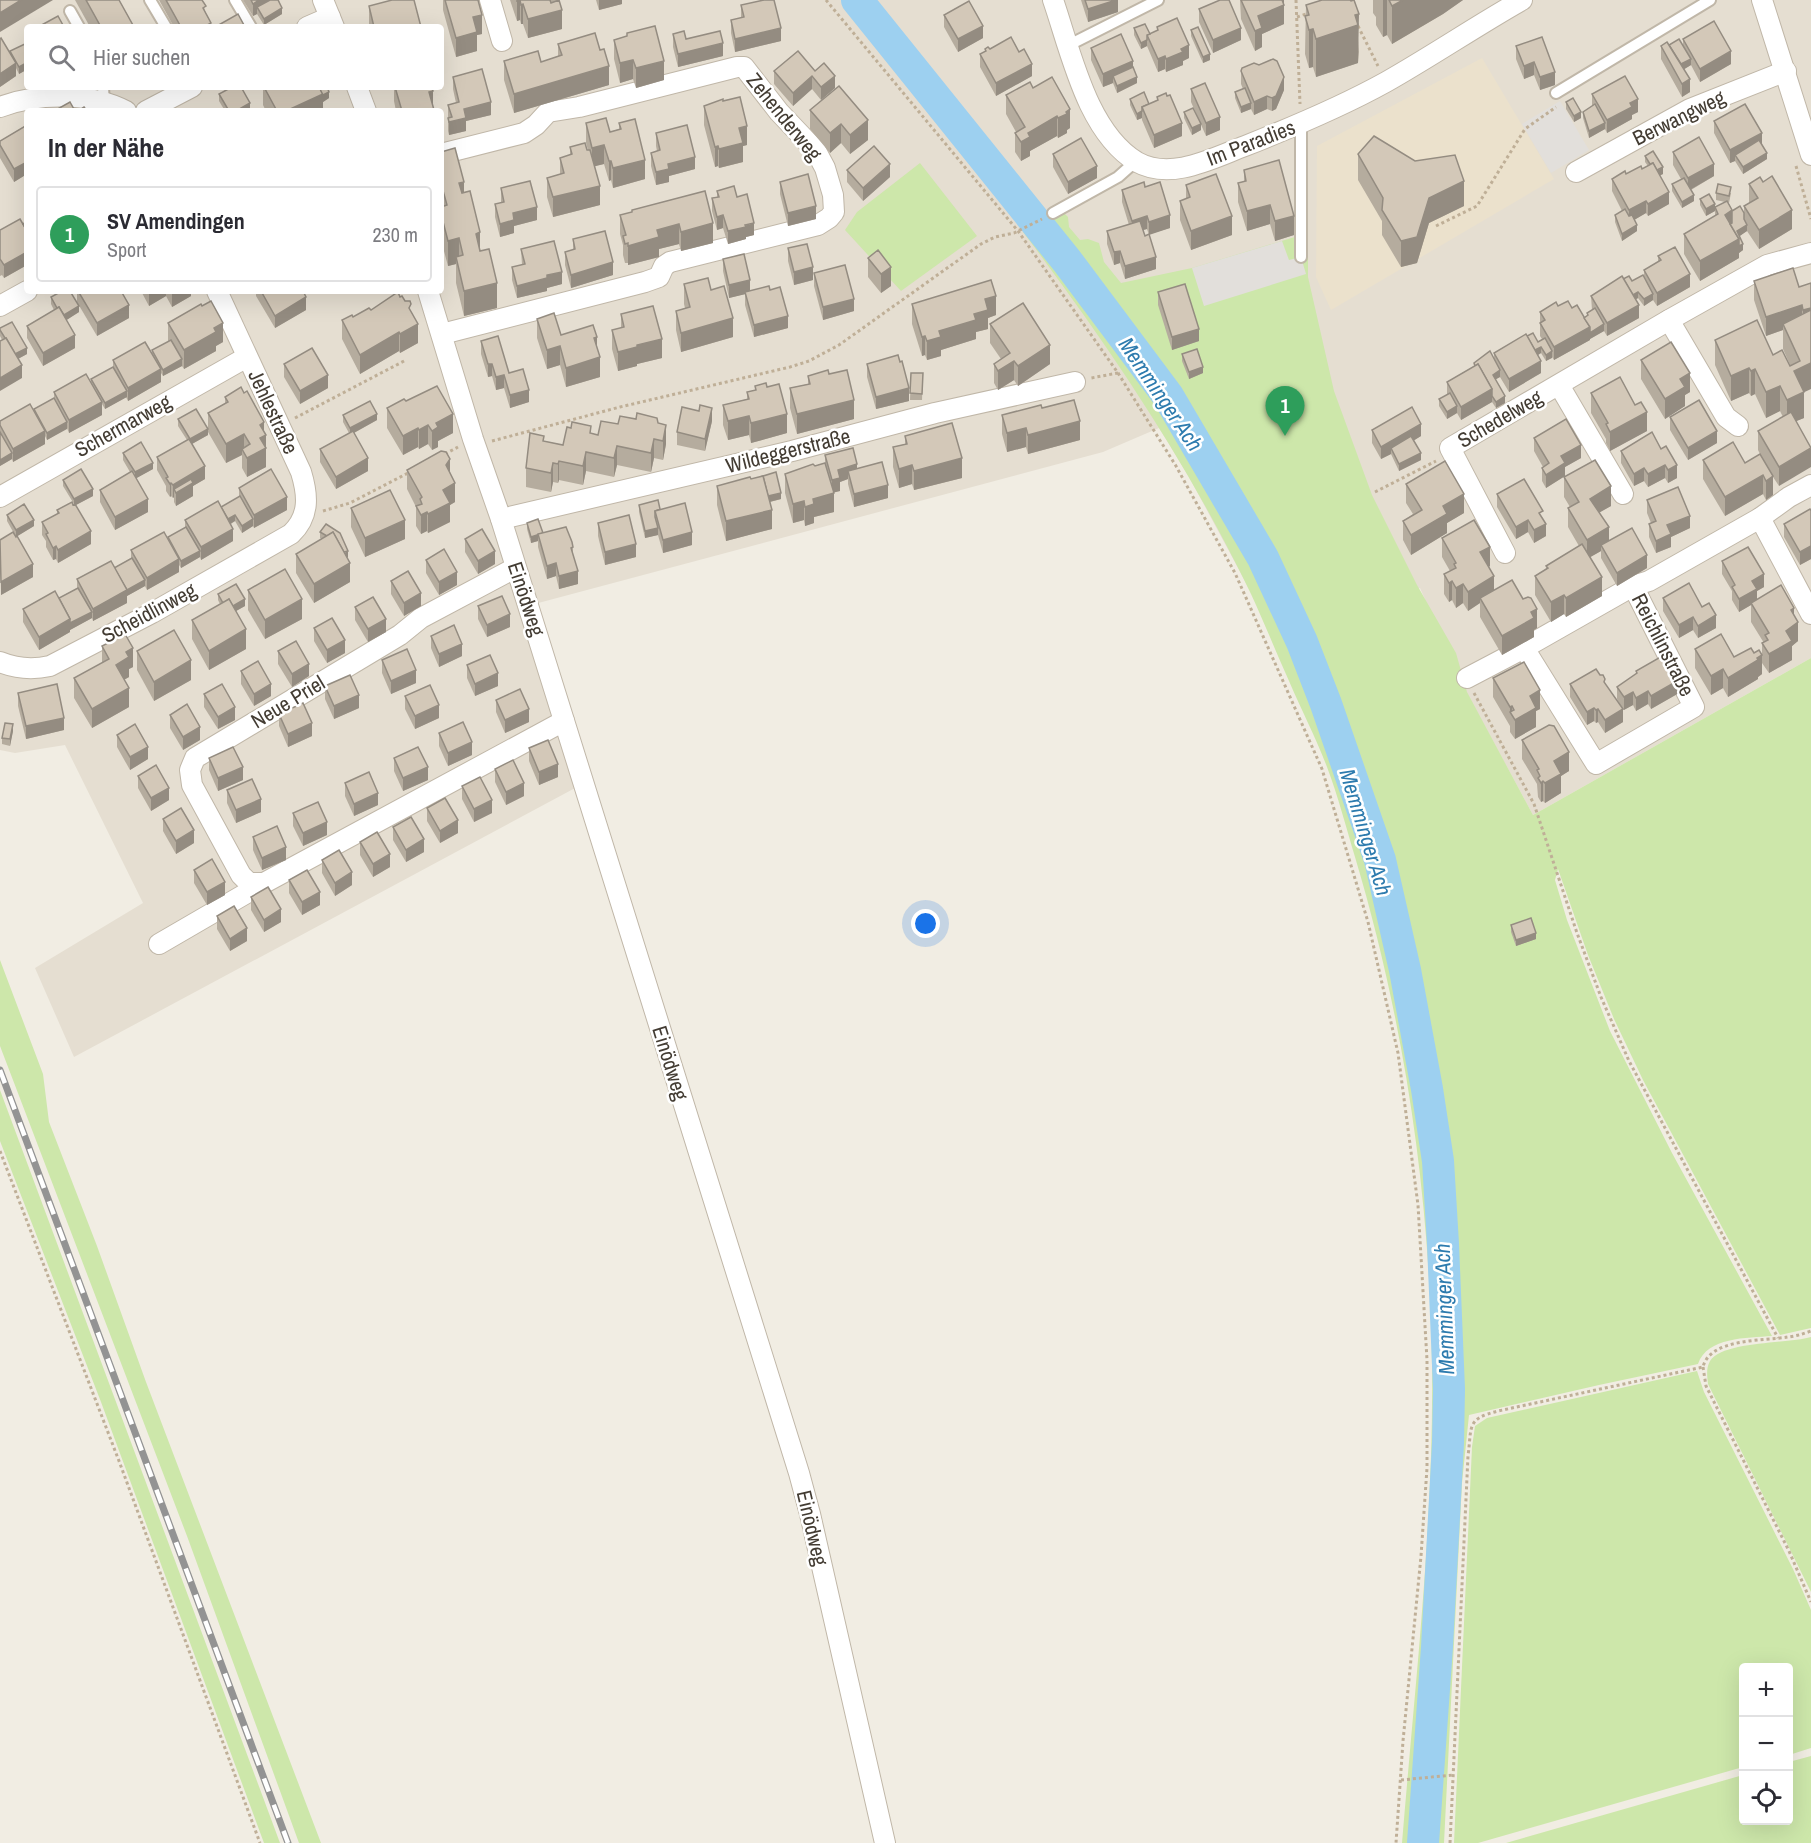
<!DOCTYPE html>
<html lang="de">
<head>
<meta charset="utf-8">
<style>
	body { margin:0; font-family:"Archivo Narrow",sans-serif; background:#f7f7f7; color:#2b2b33 }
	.controls { position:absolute; right:18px; bottom:18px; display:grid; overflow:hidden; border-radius:6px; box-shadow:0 6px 24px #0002 }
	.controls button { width:54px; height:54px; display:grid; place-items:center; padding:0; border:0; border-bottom:2px solid #e1e1e2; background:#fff; color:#2b2b33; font:30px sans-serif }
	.you { position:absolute; left:926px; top:924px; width:21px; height:21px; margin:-15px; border:4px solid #fff; border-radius:50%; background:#1a73e8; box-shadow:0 0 0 9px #1a73e833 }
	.badge { display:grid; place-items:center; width:39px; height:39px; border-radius:50%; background:#d93025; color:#fff; font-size:20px; font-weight:700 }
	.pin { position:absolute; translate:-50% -50px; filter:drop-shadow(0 2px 3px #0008) }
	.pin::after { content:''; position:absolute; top:32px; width:21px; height:18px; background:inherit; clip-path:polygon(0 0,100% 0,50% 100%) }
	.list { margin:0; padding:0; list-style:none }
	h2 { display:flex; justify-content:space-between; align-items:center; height:78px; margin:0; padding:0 24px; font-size:26px }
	h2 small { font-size:20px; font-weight:400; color:#7c7c81 }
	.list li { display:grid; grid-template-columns:39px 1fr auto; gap:18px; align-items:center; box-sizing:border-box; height:96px; margin:0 12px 12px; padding:0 12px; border:2px solid #e1e1e2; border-radius:6px }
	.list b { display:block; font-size:22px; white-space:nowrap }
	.list p { margin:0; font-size:20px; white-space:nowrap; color:#7c7c81 }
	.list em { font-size:20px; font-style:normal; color:#7c7c81 }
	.icon { flex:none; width:33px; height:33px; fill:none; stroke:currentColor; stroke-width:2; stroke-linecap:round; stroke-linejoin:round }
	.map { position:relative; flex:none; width:1811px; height:1843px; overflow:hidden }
	.search { position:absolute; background:#fff; box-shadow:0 6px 24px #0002; left:24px; top:24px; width:420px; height:66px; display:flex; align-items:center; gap:15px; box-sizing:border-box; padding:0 21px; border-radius:6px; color:#7c7c81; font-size:22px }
	.panel { position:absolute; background:#fff; box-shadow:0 6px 24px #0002; left:24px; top:108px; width:420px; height:186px; border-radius:6px }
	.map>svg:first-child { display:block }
	.residential { fill:#e5ded1; fill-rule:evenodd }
	.education { fill:#ebe1cc }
	.green { fill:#cde7aa }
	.parking { fill:#e2dfdb }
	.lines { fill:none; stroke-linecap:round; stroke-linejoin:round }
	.river { stroke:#9dd0f0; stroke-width:32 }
	.lane-casing { stroke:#c0b7a8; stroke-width:14 }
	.street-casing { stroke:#c0b7a8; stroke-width:22 }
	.path { stroke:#bfaf97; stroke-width:3; stroke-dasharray:3 3; stroke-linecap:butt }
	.lane { stroke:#fff; stroke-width:10 }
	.street { stroke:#fff; stroke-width:20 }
	.rail-casing { stroke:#939393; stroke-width:7 }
	.rail { stroke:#fff; stroke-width:4.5; stroke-dasharray:14; stroke-linecap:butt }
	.wall { fill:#b5ac9e; fill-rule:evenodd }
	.shaded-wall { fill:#948c81 }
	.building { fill:#d3c8b8; stroke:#948c81; stroke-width:1.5 }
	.labels { text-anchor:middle; stroke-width:5; stroke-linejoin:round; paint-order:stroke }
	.street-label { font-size:21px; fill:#433c33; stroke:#fff }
	.water-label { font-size:22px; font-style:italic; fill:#2d7bae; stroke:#fff }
</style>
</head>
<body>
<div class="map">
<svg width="1811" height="1843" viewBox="0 0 1811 1843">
	<rect width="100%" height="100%" fill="#f1ede3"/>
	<path class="residential" d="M 0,0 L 1811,0 L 1811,658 L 1533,815 L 1462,684 L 1420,588 L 1277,652 L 1252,594 L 1188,475 L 1159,428 L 1103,452 L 527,606 L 577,787 L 74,1057 L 35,968 L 143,903 L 65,745 L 15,753 L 0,750 ZM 27,27 L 441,27 L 441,87 L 27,87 ZM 27,111 L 441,111 L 441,291 L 27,291 Z"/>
	<path class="education" d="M 1482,58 L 1554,179 L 1331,310 L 1316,277 L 1317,146 Z"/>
	<g class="green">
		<path d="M 920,163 L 977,236 L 901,291 L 845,230 L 857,212 Z"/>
		<path d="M 1064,213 L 1068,217 L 1069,227 L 1080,240 L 1088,239 L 1099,243 L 1104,262 L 1121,283 L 1192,268 L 1308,233 L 1308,277 L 1334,391 L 1372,495 L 1417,585 L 1456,653 L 1467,692 L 1533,815 L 1811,658 L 1811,1328 L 1780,1335 L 1643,1080 L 1614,1019 L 1588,955 L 1558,869 L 1555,880 L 1567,920 L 1610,1031 L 1672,1153 L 1772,1336 C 1747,1338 1707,1337 1698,1364 L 1599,1385 L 1469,1415 L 1462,1483 L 1444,1843 L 1402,1843 C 1415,1684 1434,1524 1432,1364 C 1430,1193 1404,1021 1355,857 C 1346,827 1338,796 1327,767 C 1316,738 1301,709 1289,681 C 1276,652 1264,622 1251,594 C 1189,465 1109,346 1023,232 Z"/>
		<path d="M 0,960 L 43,1074 L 49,1122 L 97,1246 L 146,1382 L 321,1843 L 299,1843 L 187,1536 L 0,1046 Z"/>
		<path d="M 0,1090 L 280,1843 L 264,1843 L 101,1402 L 0,1141 Z"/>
		<path d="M 1811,1337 L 1811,1592 L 1708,1384 C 1707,1376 1706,1368 1710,1361 C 1723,1341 1787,1344 1811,1337 Z"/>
		<path d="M 1697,1371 L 1704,1392 L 1793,1569 L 1811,1610 L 1811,1748 L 1789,1755 L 1788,1668 L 1744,1668 L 1743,1767 L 1478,1843 L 1454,1843 L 1472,1447 L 1475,1426 L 1487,1418 Z"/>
		<path d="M 1811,1756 L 1811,1843 L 1506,1843 L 1743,1775 L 1744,1820 L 1788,1820 L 1789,1762 Z"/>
	</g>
	<g class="parking">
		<path d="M 1560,101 L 1589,150 L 1551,173 L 1522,124 Z"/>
		<path d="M 1282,241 L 1289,260 L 1301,257 L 1306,274 L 1204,306 L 1192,268 Z"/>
	</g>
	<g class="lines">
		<path class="river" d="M 857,0 L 1067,261 L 1168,396 L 1263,558 L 1302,642 L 1326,704 L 1380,860 L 1405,970 L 1427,1089 L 1438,1161 L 1443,1244 L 1449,1389 L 1448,1443 L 1437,1647 L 1423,1843"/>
		<defs>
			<g id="lane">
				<path d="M 150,0 L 166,27"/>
				<path d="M 235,0 L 251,27"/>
				<path d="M 70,11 L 79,27"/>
				<path d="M 1069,45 L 1158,0"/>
				<path d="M 103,87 L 104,103"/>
				<path d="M 1556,93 L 1710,0"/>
				<path d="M 1301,124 L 1301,257"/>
				<path d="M 1053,213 L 1118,177 L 1136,161"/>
			</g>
			<g id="street">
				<path d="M 323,0 L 334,27"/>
				<path d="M 490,0 L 502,41"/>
				<path d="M 1053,0 C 1071,52 1087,132 1137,162 C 1171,181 1213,158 1245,146 C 1293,127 1341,107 1386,82 C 1432,56 1476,26 1522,0"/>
				<path d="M 1762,0 L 1811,155"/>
				<path d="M 307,27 L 330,17"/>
				<path d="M 357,87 L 366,111"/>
				<path d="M 0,107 C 38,93 90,92 126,111"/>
				<path d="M 146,111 L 192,87"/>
				<path d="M 441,154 L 524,133 L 536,125 L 548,112 L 579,107 L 737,67 L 744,67 L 779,112 L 816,151 L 825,168 L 833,195 L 834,212 L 829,218 L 818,225 L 670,262 L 664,266 L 659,277 L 645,282 L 442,334"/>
				<path d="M 1576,172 L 1690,109 L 1786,71"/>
				<path d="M 428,291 L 473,439 L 501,519 L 799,1473 L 810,1514 L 885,1843"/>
				<path d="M 0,306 L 27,291"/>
				<path d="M 1669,320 L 1726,417 L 1738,426"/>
				<path d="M 1559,385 L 1623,494"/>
				<path d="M 0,497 L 247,357"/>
				<path d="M 1760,518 L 1811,614"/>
				<path d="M 501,519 L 792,451 L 935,413 L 1075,382"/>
				<path d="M 1505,553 L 1450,448 L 1669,320 L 1767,265 L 1811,253"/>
				<path d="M 515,568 L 421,618 L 400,635 L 195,758 L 190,770 L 192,785 L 241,875 L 249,883 L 264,883 L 564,721"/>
				<path d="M 1524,648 L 1596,764 L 1694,707 L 1633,586"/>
				<path d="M 0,662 C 17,669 32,670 50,666 L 152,613 L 291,534 C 310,516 308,495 301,472 L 217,291"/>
				<path d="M 1467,678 L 1524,648 L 1633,586 L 1649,581 L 1760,518 L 1789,497 L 1811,485"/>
				<path d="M 159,944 L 264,883"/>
			</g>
		</defs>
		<use href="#lane" class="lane-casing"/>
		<use href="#street" class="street-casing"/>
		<g class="path">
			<path d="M 826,0 L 1018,231 L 1118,373 L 1091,378"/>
			<path d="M 1296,0 L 1300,104"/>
			<path d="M 1297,17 L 1309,13"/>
			<path d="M 1358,26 L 1378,66"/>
			<path d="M 1796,166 L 1811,219"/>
			<path d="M 1436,226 L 1477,206 L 1525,129 L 1556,107"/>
			<path d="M 1118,373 L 1176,466 L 1235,573 L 1322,769 L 1368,922 L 1398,1053 L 1418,1205 L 1427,1360 L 1427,1468 L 1421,1556 L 1403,1741 L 1396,1843"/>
			<path d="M 295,418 L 406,360"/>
			<path d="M 492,441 L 620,407 L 790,367 L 809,361 L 839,345 L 981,244 L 995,237 L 1014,233 L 1042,219"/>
			<path d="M 445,454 L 458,447"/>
			<path d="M 1375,492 L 1436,461"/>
			<path d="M 323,511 L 350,503 L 410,472"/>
			<path d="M 1474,693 L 1534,804 L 1577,933 L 1601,997 L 1629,1061 L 1778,1338"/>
			<path d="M 0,1151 L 119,1461 L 260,1843"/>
			<path d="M 1703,1367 L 1706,1386 L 1789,1551 L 1811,1602"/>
			<path d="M 1401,1780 L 1453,1775"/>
			<path d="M 1450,1843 L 1468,1456 C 1472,1426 1466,1419 1498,1411 L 1703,1367 C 1710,1338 1764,1341 1788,1337 C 1796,1336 1803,1334 1811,1331"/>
		</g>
		<use href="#lane" class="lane"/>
		<use href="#street" class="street"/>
		<defs>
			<path id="rail" d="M 0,1070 L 288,1843"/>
		</defs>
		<use href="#rail" class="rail-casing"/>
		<use href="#rail" class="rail"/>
	</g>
	<g class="wall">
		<path d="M 75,0 L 119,0 L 134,27 L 90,27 Z"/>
		<path d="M 159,0 L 202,0 L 206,14 L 211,27 L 174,27 Z"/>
		<path d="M 243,0 L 279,0 L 282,14 L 264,25 L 257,14 L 253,16 Z"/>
		<path d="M 443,0 L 478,0 L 482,34 L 477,35 L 477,51 L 456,57 L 443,10 Z"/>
		<path d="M 510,0 L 559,0 L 562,29 L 528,38 L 523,24 L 521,24 L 520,20 L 517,21 Z"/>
		<path d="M 596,0 L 622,0 L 622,4 L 599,10 Z"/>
		<path d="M 1081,0 L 1118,0 L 1118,12 L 1088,22 Z"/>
		<path d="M 1240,0 L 1284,0 L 1284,24 L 1262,34 L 1262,47 L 1255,51 L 1241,19 Z"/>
		<path d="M 1373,0 L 1463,0 L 1443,14 L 1392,44 L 1387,35 L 1383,37 L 1376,25 L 1376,17 L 1373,13 Z"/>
		<path d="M 1355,1 L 1359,52 L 1358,63 L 1316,77 L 1313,67 L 1309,68 L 1305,54 L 1306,5 Z"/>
		<path d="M 741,5 L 781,41 L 735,52 L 731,33 L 731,20 L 741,18 Z"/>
		<path d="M 369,6 L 421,27 L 369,27 Z"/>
		<path d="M 1199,9 L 1241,40 L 1213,53 L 1199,22 Z"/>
		<path d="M 944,15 L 983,38 L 958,52 L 944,27 Z"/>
		<path d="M 1157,27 L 1189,58 L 1183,61 L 1183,65 L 1166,72 L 1165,69 L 1158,72 L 1147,46 L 1141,49 L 1134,35 L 1134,28 L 1150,34 L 1157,31 Z"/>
		<path d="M 1191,30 L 1210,60 L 1203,63 L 1191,36 Z"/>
		<path d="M 627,33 L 664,80 L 636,88 L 633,79 L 620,83 L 614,59 L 614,40 L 627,36 Z"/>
		<path d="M 26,34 L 27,34 L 27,72 L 26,70 L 19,74 L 16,68 L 16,76 L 0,87 L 10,53 L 26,44 Z"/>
		<path d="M 673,34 L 686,39 L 723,56 L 678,67 L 673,47 Z"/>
		<path d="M 1542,37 L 1555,85 L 1540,90 L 1534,75 L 1524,79 L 1516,59 L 1516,46 Z"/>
		<path d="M 1683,39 L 1731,64 L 1700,82 L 1691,65 L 1684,69 L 1690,92 L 1682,97 L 1661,59 L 1661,46 L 1669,45 L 1683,45 Z"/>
		<path d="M 558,44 L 609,85 L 514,113 L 504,80 L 504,61 L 541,62 L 558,56 Z"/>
		<path d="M 1091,48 L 1133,67 L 1137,83 L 1117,93 L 1113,83 L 1103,87 L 1091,60 Z"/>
		<path d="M 985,49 L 990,49 L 1032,76 L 996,96 L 980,67 L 980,54 L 985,52 Z"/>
		<path d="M 774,71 L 815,71 L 835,88 L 821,100 L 812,89 L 793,106 L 774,84 Z"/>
		<path d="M 1241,71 L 1284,90 L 1276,109 L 1272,111 L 1267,109 L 1254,115 L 1251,109 L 1241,113 L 1235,98 L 1235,92 L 1243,89 L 1241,84 Z"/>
		<path d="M 453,77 L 491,115 L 466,121 L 466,131 L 449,135 L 448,131 L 448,105 L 456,103 L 453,89 Z"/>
		<path d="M 839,86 L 868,140 L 850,154 L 841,143 L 830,153 L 810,129 L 810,110 Z"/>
		<path d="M 263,87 L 329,98 L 323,102 L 323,111 L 266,111 L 263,105 Z"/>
		<path d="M 392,87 L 432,87 L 433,107 L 434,110 L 438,111 L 396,111 L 394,101 L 394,88 Z"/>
		<path d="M 1033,88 L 1070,128 L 1067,130 L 1067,133 L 1058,138 L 1057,136 L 1030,151 L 1030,156 L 1021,161 L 1015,152 L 1015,133 L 1016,132 L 1006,114 L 1006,95 Z"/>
		<path d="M 1191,89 L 1220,130 L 1206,136 L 1191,102 Z"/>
		<path d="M 219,94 L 250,110 L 248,111 L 225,111 L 219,101 Z"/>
		<path d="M 1592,94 L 1638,112 L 1632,115 L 1632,119 L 1607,133 L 1605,129 L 1589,138 L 1583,118 L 1583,112 L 1592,106 Z"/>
		<path d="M 1157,97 L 1182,136 L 1154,148 L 1142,120 L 1142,118 L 1137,120 L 1130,105 L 1130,99 L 1149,104 L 1157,101 Z"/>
		<path d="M 1566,102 L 1581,118 L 1574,122 L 1566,109 Z"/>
		<path d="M 704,106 L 747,145 L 743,146 L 743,162 L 719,168 L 718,166 L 715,167 L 704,125 Z"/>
		<path d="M 1184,112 L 1201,130 L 1192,135 L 1184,118 Z"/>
		<path d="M 26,121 L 27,174 L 14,182 L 0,158 L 0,141 L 26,125 Z"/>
		<path d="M 1714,121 L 1762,144 L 1767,159 L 1743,174 L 1735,161 L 1730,163 L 1714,133 Z"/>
		<path d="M 586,123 L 610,132 L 619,129 L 619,123 L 645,179 L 613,188 L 611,180 L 609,181 L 604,164 L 594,166 L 600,205 L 553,217 L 547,197 L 547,178 L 560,174 L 560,158 L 570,155 L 570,147 L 588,150 L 586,143 Z"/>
		<path d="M 656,133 L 695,169 L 669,176 L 669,182 L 656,185 L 651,166 L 651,153 L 657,151 L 656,146 Z"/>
		<path d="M 441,152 L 464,193 L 497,308 L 464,316 L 456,283 L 456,264 L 448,266 L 441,240 Z"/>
		<path d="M 1673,152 L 1714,176 L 1691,190 L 1694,201 L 1682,208 L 1672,191 L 1672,184 L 1681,179 L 1673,165 Z"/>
		<path d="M 1053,154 L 1097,178 L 1068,194 L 1053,167 Z"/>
		<path d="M 1358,154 L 1464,206 L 1429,223 L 1417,263 L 1401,267 L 1382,235 L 1382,221 L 1358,180 Z"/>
		<path d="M 1645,156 L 1663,174 L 1660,175 L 1669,204 L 1648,216 L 1646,213 L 1634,220 L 1637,231 L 1622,241 L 1615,222 L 1615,215 L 1622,211 L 1612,191 L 1612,179 L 1642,169 L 1648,166 L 1645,162 Z"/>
		<path d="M 847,170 L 890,177 L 863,201 L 847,182 Z"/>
		<path d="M 1244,170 L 1294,235 L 1275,241 L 1270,224 L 1247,231 L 1238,202 L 1238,183 L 1244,182 Z"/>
		<path d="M 780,182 L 816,219 L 788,226 L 780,194 Z"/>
		<path d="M 1749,184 L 1792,229 L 1759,249 L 1747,231 L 1739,236 L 1743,250 L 1739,253 L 1739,258 L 1700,281 L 1684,254 L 1684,234 L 1715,216 L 1715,207 L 1725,202 L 1716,200 L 1716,193 L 1731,193 L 1729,203 L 1728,202 L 1732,210 L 1744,213 L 1744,206 L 1749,203 Z"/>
		<path d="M 1186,185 L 1232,235 L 1191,250 L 1180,220 L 1180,201 L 1186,199 Z"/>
		<path d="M 1145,187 L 1170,228 L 1149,234 L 1156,269 L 1125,279 L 1120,263 L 1114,265 L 1107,244 L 1107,231 L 1129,225 L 1122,202 L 1122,190 ZM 1147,229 L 1149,235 L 1145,236 L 1143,230 Z"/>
		<path d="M 501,188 L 537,220 L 514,226 L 514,233 L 500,237 L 495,217 L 495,204 L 501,203 Z"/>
		<path d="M 705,191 L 713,243 L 681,251 L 679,244 L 659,249 L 659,257 L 628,265 L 628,263 L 625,263 L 623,255 L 623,245 L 620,234 L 620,215 L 632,212 L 632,210 Z"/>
		<path d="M 717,191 L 737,197 L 754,235 L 746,237 L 746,239 L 728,244 L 723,228 L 717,230 L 712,211 L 712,198 L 717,197 Z"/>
		<path d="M 1700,199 L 1715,211 L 1706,216 L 1700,205 Z"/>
		<path d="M 27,221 L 27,265 L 4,278 L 2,275 L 0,276 L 0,230 L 23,224 Z"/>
		<path d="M 573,239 L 613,275 L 571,288 L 565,265 L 565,252 L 573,250 Z"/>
		<path d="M 788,248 L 813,280 L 794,285 L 788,261 Z"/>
		<path d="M 521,249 L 562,284 L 547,288 L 547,291 L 517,298 L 512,280 L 512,267 L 522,265 Z"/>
		<path d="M 1658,256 L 1690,287 L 1657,306 L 1653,300 L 1644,306 L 1638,298 L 1635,300 L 1639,318 L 1607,336 L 1604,331 L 1590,339 L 1590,340 L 1554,360 L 1552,357 L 1546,361 L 1541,353 L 1538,355 L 1541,373 L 1509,392 L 1500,377 L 1495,379 L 1505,403 L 1496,408 L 1492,402 L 1461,420 L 1457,413 L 1447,419 L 1439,406 L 1439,399 L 1447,395 L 1447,382 L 1474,366 L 1474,363 L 1494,359 L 1494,353 L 1527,336 L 1538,342 L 1542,339 L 1540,336 L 1540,312 L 1558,306 L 1572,308 L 1584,318 L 1587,316 L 1587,313 L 1592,310 L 1591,296 L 1623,279 L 1632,281 L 1644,276 L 1644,270 L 1658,262 Z"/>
		<path d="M 868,258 L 891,286 L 881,293 L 868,277 Z"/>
		<path d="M 723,259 L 750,291 L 770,290 L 788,328 L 754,337 L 745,305 L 745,294 L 729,298 L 723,271 Z"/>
		<path d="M 814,273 L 854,311 L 823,320 L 814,286 Z"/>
		<path d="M 1754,281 L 1799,287 L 1811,283 L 1804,392 L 1804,418 L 1796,421 L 1779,486 L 1773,477 L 1773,495 L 1766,500 L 1763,494 L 1725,516 L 1703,479 L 1703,460 L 1745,463 L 1760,454 L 1758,450 L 1758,431 L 1783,417 L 1780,411 L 1766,418 L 1755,394 L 1751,396 L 1749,393 L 1731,401 L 1715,365 L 1715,340 L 1773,355 L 1790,365 L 1783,349 L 1783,330 L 1766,336 L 1754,300 Z"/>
		<path d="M 684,284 L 711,290 L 733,337 L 681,352 L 676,330 L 676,311 L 685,308 L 684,304 Z"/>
		<path d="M 77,291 L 121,291 L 129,318 L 97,336 L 77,302 Z"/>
		<path d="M 141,291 L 191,291 L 191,296 L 172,307 L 166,296 L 149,306 Z"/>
		<path d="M 256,291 L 303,291 L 306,310 L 275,328 L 256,296 Z"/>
		<path d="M 1158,292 L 1199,341 L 1172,350 L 1158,305 Z"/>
		<path d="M 51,297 L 79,312 L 66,320 L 75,348 L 43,366 L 27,338 L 27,326 L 54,310 L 51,304 Z"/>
		<path d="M 912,304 L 996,315 L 988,318 L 988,329 L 976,332 L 976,339 L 941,350 L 941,356 L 927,360 L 925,355 L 922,356 L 912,324 Z"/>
		<path d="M 371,310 L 411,313 L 418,343 L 400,353 L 399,351 L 360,374 L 342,339 L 342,320 L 353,317 Z"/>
		<path d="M 621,314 L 662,358 L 637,364 L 637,366 L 618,371 L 612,349 L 612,330 L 621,328 Z"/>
		<path d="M 537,319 L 561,335 L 597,348 L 600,377 L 566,387 L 560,365 L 547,369 L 537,338 Z"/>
		<path d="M 168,323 L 223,342 L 216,346 L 216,351 L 184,369 L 182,366 L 163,376 L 161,373 L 161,382 L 128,401 L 126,397 L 105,409 L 102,404 L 102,415 L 69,433 L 67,428 L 47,440 L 45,436 L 45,444 L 13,462 L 12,459 L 0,466 L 0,421 L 34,411 L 34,409 L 54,398 L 54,392 L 91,382 L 91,379 L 113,367 L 113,360 L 152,354 L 152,350 L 168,342 Z"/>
		<path d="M 990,324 L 1050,364 L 1018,386 L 1014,380 L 998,390 L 994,383 L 994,364 L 1001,359 L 990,343 Z"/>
		<path d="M 0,328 L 27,354 L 18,359 L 22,378 L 0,336 Z"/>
		<path d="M 481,341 L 509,373 L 529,402 L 510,408 L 504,388 L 496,390 L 492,376 L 488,377 L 481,354 Z"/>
		<path d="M 1182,354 L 1203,373 L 1189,379 L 1182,361 Z"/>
		<path d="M 1641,360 L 1690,392 L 1685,395 L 1685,406 L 1665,419 L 1641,379 Z"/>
		<path d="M 900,362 L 909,401 L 876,409 L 867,377 L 867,364 Z"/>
		<path d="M 284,364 L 328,388 L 300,404 L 284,377 Z"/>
		<path d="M 911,373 L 923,373 L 922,400 L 910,400 Z"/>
		<path d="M 829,374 L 854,419 L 797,434 L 790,408 L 790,388 L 808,384 L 808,376 Z"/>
		<path d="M 755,386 L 767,387 L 787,433 L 751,443 L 749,435 L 728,440 L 723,425 L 723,405 L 747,399 L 747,392 L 755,390 Z"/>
		<path d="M 1591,393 L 1647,431 L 1610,451 L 1606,443 L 1606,439 L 1591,413 Z"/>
		<path d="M 225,397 L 264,432 L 266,435 L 266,467 L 247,477 L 242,468 L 242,455 L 226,463 L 208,432 L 208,413 L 225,403 Z"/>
		<path d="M 406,401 L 453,433 L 438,441 L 438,447 L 432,450 L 428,444 L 419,449 L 418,447 L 403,455 L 387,428 L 387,408 Z"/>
		<path d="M 1042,408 L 1080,440 L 1028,454 L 1026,447 L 1007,452 L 1002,434 L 1002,415 Z"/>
		<path d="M 699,411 L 712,421 L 705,451 L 677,445 L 677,432 Z"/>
		<path d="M 637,413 L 666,444 L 663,460 L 654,458 L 651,472 L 617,465 L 614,477 L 586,471 L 583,485 L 559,480 L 558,483 L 553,482 L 551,492 L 526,487 L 526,468 L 544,441 L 563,445 L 591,433 L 598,435 L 618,424 L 636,419 Z"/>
		<path d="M 343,415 L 377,420 L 354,433 L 368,471 L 336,489 L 320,462 L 320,449 L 349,433 L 343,422 Z"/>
		<path d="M 1670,417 L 1717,443 L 1688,460 L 1670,430 Z"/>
		<path d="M 178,419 L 208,435 L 192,444 L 205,479 L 193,486 L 193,496 L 176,506 L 174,502 L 174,497 L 173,498 L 171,496 L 170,497 L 166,491 L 166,486 L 157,470 L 157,457 L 187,440 L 178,426 Z"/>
		<path d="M 1372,430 L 1421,436 L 1413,441 L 1421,460 L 1399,471 L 1391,454 L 1381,459 L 1372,443 Z"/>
		<path d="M 905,436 L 962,478 L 914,490 L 912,484 L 899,488 L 893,467 L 893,447 L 905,444 Z"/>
		<path d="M 1534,438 L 1581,458 L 1565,467 L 1565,476 L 1546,488 L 1542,481 L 1542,468 L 1543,467 L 1534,451 Z"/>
		<path d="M 1661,449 L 1677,478 L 1668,483 L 1665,478 L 1648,487 L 1644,481 L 1634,486 L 1621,463 L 1621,451 Z"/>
		<path d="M 123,453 L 153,469 L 136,478 L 148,512 L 115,530 L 100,502 L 100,490 L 130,472 L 123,460 Z"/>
		<path d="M 825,455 L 857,469 L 888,498 L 854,507 L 848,484 L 848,479 L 840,482 L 840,491 L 833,492 L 834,512 L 814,517 L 814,523 L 805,526 L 804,520 L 793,523 L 785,493 L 785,474 L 825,463 Z"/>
		<path d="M 407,470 L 450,472 L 455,502 L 450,505 L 450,522 L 428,533 L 427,531 L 421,534 L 416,526 L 416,507 L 407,489 Z"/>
		<path d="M 1564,477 L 1611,506 L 1599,512 L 1609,541 L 1647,568 L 1617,586 L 1601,558 L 1601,551 L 1590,557 L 1602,596 L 1566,617 L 1564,614 L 1551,622 L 1535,595 L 1535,576 L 1546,569 L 1546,566 L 1579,546 L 1568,527 L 1568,508 L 1570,507 L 1564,497 Z"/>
		<path d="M 751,479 L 781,499 L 770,502 L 772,529 L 726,541 L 717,505 L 717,486 Z"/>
		<path d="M 63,480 L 93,496 L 76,505 L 91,544 L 58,563 L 56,559 L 53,560 L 46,547 L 46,541 L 42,535 L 42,522 L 57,514 L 57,510 L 74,504 L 63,486 Z"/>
		<path d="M 1406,484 L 1464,513 L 1447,523 L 1447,533 L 1411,555 L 1403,540 L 1403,521 L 1413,514 L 1406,503 Z"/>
		<path d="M 239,488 L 287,510 L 254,528 L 253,526 L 242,533 L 235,521 L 231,524 L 233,541 L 201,560 L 200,557 L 181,568 L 179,565 L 179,572 L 147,590 L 145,586 L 127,596 L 127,603 L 93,621 L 92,618 L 70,630 L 70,632 L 39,650 L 23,622 L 23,609 L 59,598 L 77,588 L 77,579 L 114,568 L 131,558 L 131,550 L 168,538 L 185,528 L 185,520 L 221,507 L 239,497 Z"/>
		<path d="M 1497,494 L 1543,518 L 1546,536 L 1534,543 L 1528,532 L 1516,539 L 1497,507 Z"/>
		<path d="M 1647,500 L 1690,528 L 1671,537 L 1671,547 L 1656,553 L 1649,537 L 1649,524 L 1651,523 L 1647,513 Z"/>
		<path d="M 639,505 L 660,509 L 692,545 L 663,553 L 658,535 L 645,538 L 639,512 Z"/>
		<path d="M 351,508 L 405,539 L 365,557 L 351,527 Z"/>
		<path d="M 1811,511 L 1811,559 L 1800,565 L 1784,537 L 1784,524 Z"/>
		<path d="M 7,515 L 34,526 L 17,536 L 33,577 L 1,595 L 0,540 L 16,537 L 7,521 Z"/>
		<path d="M 527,523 L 543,533 L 573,547 L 573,556 L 578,584 L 559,589 L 556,576 L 547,579 L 538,547 L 538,541 L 531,543 L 527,529 Z"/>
		<path d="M 598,523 L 636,557 L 605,565 L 598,536 Z"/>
		<path d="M 326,524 L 348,557 L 347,558 L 350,582 L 314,603 L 296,573 L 296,554 L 322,539 L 320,538 L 320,532 Z"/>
		<path d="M 1442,538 L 1490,566 L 1488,567 L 1494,590 L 1537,628 L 1534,630 L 1534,637 L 1502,655 L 1480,617 L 1480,603 L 1468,611 L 1463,603 L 1456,608 L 1452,600 L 1449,602 L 1444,594 L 1444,574 L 1450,571 L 1442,557 Z"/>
		<path d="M 465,539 L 495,564 L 478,574 L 465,552 Z"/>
		<path d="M 426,560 L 457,585 L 439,595 L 426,573 Z"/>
		<path d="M 1722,561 L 1764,587 L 1757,591 L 1757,600 L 1794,616 L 1798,641 L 1792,646 L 1792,660 L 1769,673 L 1762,663 L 1762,643 L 1764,643 L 1751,622 L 1751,605 L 1739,612 L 1732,600 L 1732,591 L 1722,574 Z"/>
		<path d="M 391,581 L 421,606 L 404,616 L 391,594 Z"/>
		<path d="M 248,590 L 302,619 L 265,639 L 248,610 Z"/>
		<path d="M 218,594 L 245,606 L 236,611 L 246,649 L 209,670 L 192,639 L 192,620 L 220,604 L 218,600 Z"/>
		<path d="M 1663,598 L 1702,607 L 1716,628 L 1698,638 L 1693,630 L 1679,638 L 1663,611 Z"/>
		<path d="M 478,606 L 510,627 L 487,637 L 478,619 Z"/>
		<path d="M 355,607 L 386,632 L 368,642 L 355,620 Z"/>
		<path d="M 314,628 L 345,653 L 327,663 L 314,641 Z"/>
		<path d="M 431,636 L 462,656 L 439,667 L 431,648 Z"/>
		<path d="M 102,646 L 133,667 L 129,669 L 129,677 L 124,680 L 129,707 L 92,728 L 74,698 L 74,678 L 102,663 Z"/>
		<path d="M 1695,649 L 1734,657 L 1762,674 L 1758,677 L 1758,679 L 1728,697 L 1723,688 L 1711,695 L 1695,668 Z"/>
		<path d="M 137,651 L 191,680 L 154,701 L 137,670 Z"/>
		<path d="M 278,651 L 309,676 L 292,687 L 278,664 Z"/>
		<path d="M 382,660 L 416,683 L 391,694 L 382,673 Z"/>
		<path d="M 467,665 L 498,686 L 475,696 L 467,678 Z"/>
		<path d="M 241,671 L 271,696 L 254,706 L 241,684 Z"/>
		<path d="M 1636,671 L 1679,693 L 1651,709 L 1648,704 L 1636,711 L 1633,705 L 1623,710 L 1623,722 L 1605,733 L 1598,722 L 1596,723 L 1594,721 L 1587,725 L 1570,697 L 1570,684 L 1605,684 L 1621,707 L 1617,699 L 1617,687 L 1636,674 Z"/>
		<path d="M 1493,678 L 1540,709 L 1536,711 L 1536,727 L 1515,739 L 1510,732 L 1510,726 L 1493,697 Z"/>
		<path d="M 325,686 L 359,708 L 334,719 L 325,699 Z"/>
		<path d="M 18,693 L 64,730 L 26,739 L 18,706 Z"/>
		<path d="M 204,694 L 235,720 L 218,729 L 204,707 Z"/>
		<path d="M 405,696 L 439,718 L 415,729 L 405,709 Z"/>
		<path d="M 496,700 L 529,722 L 505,733 L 496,712 Z"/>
		<path d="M 279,714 L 312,736 L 288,747 L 279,726 Z"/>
		<path d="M 170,715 L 200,740 L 183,750 L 170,728 Z"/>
		<path d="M 13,731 L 10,746 L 2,744 L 2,738 Z"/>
		<path d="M 439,733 L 472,755 L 448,766 L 439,746 Z"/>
		<path d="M 117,735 L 148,759 L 130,770 L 117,747 Z"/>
		<path d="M 1522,740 L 1569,771 L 1561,776 L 1561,793 L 1545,803 L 1543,801 L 1541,802 L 1538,797 L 1537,784 L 1522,759 Z"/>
		<path d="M 529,748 L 558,777 L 539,785 L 529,761 Z"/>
		<path d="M 209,758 L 243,780 L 218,791 L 209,770 Z"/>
		<path d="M 394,758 L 428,780 L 403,791 L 394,771 Z"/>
		<path d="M 495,769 L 524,796 L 506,805 L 495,782 Z"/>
		<path d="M 138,776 L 169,800 L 151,811 L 138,788 Z"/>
		<path d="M 345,783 L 378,805 L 354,816 L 345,796 Z"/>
		<path d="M 462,786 L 492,813 L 474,822 L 462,799 Z"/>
		<path d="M 227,790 L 261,812 L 236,823 L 227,803 Z"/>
		<path d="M 427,808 L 458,833 L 440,843 L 427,821 Z"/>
		<path d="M 293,813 L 327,835 L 303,846 L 293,826 Z"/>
		<path d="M 163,819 L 194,843 L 176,854 L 163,831 Z"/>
		<path d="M 393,827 L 424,852 L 406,862 L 393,840 Z"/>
		<path d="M 253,837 L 286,860 L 262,870 L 253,850 Z"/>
		<path d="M 360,842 L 390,867 L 373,877 L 360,855 Z"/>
		<path d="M 322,860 L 352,885 L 335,896 L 322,873 Z"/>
		<path d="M 194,870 L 225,895 L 207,905 L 194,883 Z"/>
		<path d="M 289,880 L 320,905 L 302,915 L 289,893 Z"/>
		<path d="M 251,897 L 281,922 L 264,932 L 251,910 Z"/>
		<path d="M 217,916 L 247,941 L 230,951 L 217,929 Z"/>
		<path d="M 1511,925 L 1536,939 L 1516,946 L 1511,932 Z"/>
	</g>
	<g class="shaded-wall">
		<path d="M 21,0 L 53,0 L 0,32 L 0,13 Z"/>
		<path d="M 259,0 L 279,0 L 279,1 L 257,7 L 257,14 L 253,16 L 253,4 Z"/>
		<path d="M 520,0 L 520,20 L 517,21 L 517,1 Z"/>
		<path d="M 599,0 L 622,0 L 622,4 L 599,10 Z"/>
		<path d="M 1116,0 L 1118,0 L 1118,12 L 1088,22 L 1088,9 Z"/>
		<path d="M 1281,0 L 1284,0 L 1284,24 L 1262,34 L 1262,47 L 1255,51 L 1255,31 L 1258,16 Z"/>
		<path d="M 1383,0 L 1387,0 L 1387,35 L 1383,37 Z"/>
		<path d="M 1403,0 L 1463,0 L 1443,14 L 1392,44 L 1392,6 Z"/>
		<path d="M 523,4 L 523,24 L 521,24 L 521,5 Z"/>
		<path d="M 282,8 L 282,14 L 264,25 L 264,19 Z"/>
		<path d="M 562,10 L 562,29 L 528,38 L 528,19 Z"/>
		<path d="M 1359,14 L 1358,63 L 1316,77 L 1316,39 L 1355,15 Z"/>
		<path d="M 482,15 L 482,34 L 477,35 L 477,51 L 456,57 L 456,38 L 473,17 Z"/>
		<path d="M 983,26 L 983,38 L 958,52 L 958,39 Z"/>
		<path d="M 781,28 L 781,41 L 735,52 L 735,39 Z"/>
		<path d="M 1241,28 L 1241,40 L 1213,53 L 1213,40 Z"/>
		<path d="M 1313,29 L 1313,67 L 1309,68 L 1309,30 Z"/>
		<path d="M 1147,40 L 1147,46 L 1141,49 L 1141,43 Z"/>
		<path d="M 723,43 L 723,56 L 678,67 L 678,54 Z"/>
		<path d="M 1189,45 L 1189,58 L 1183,61 L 1183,65 L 1166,72 L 1166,59 L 1181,49 Z"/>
		<path d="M 1731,51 L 1731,64 L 1700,82 L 1700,69 Z"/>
		<path d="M 1210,54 L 1210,60 L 1203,63 L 1203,57 Z"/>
		<path d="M 1165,56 L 1165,69 L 1158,72 L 1158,59 Z"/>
		<path d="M 1691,59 L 1691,65 L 1678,73 L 1678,66 Z"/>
		<path d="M 633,60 L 633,79 L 620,83 L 620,63 Z"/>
		<path d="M 664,61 L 664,80 L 636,88 L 636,68 Z"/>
		<path d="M 1133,61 L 1133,73 L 1113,76 L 1113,83 L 1103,87 L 1103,74 Z"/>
		<path d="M 1534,62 L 1534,75 L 1524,79 L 1524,66 Z"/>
		<path d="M 16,63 L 16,76 L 0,87 L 0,74 Z"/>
		<path d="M 26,63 L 26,70 L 19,74 L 19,67 Z"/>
		<path d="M 1032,64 L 1032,76 L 996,96 L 996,83 Z"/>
		<path d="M 609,66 L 609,85 L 514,113 L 514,94 Z"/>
		<path d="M 1555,72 L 1555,85 L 1540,90 L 1540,77 Z"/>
		<path d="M 812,76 L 812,89 L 793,106 L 793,93 Z"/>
		<path d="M 835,76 L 835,88 L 821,100 L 821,87 Z"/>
		<path d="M 1137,77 L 1137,83 L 1117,93 L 1117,86 Z"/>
		<path d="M 1284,77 L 1284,90 L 1276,109 L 1272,111 L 1272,98 Z"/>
		<path d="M 1690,79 L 1690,92 L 1682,97 L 1682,84 Z"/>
		<path d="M 433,91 L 433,110 L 429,92 Z"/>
		<path d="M 329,92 L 329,98 L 323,102 L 323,111 L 286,111 L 323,94 Z"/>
		<path d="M 1267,96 L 1267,109 L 1254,115 L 1254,102 Z"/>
		<path d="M 1638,99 L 1638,112 L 1632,115 L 1632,119 L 1607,133 L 1607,120 L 1630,103 Z"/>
		<path d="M 491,102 L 491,115 L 466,121 L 466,131 L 449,135 L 449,122 L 464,109 Z"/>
		<path d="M 250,103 L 250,110 L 248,111 L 236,111 Z"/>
		<path d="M 1251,103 L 1251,109 L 1241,113 L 1241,107 Z"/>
		<path d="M 1070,109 L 1070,128 L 1067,130 L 1067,133 L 1058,138 L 1058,118 Z"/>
		<path d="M 1142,111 L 1142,118 L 1137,120 L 1137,114 Z"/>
		<path d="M 1581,112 L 1581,118 L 1574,122 L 1574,116 Z"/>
		<path d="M 1057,116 L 1057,136 L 1030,151 L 1030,156 L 1021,161 L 1021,142 L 1028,133 Z"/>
		<path d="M 1220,117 L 1220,130 L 1206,136 L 1206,123 Z"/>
		<path d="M 868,120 L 868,140 L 850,154 L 850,135 Z"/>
		<path d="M 1182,123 L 1182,136 L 1154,148 L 1154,135 Z"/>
		<path d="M 1605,123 L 1605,129 L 1589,138 L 1589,131 Z"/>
		<path d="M 841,124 L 841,143 L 830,153 L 830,133 Z"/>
		<path d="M 1201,124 L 1201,130 L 1192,135 L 1192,128 Z"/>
		<path d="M 747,126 L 747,145 L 743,146 L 743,162 L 719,168 L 719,149 L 739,128 Z"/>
		<path d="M 1762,133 L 1762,146 L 1735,155 L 1735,161 L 1730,163 L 1730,150 Z"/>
		<path d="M 604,145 L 604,164 L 592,167 L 592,148 Z"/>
		<path d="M 718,146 L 718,166 L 715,167 L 715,147 Z"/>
		<path d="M 1767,153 L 1767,159 L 1743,174 L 1743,167 Z"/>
		<path d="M 695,157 L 695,169 L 669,176 L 669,182 L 656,185 L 656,172 L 668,164 Z"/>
		<path d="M 645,160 L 645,179 L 613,188 L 613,168 Z"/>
		<path d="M 609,161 L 611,161 L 611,180 L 609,181 Z"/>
		<path d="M 27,162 L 27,174 L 14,182 L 14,169 Z"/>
		<path d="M 890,164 L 890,177 L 863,201 L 863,188 Z"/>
		<path d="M 1714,164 L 1714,176 L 1688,191 L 1688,178 Z"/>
		<path d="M 1097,166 L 1097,178 L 1068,194 L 1068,182 Z"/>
		<path d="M 1663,167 L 1663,174 L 1655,178 L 1655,172 Z"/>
		<path d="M 1464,181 L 1464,206 L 1429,223 L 1417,263 L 1401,267 L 1401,241 L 1429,198 Z"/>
		<path d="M 464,182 L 464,207 L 459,183 Z"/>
		<path d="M 600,186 L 600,205 L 553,217 L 553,197 Z"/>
		<path d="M 442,187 L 442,213 L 441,213 L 441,188 Z"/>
		<path d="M 1669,192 L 1669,204 L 1648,216 L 1648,204 Z"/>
		<path d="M 1694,195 L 1694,201 L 1682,208 L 1682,202 Z"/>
		<path d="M 1646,201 L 1646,213 L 1629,223 L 1629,210 Z"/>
		<path d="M 1715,204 L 1715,211 L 1706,216 L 1706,209 Z"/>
		<path d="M 1270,205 L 1270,224 L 1247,231 L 1247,211 Z"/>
		<path d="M 816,206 L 816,219 L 788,226 L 788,213 Z"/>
		<path d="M 537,207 L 537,220 L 514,226 L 514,233 L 500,237 L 500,224 L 513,213 Z"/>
		<path d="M 1732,210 L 1732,229 L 1725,215 Z"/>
		<path d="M 1792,210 L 1792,229 L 1759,249 L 1759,230 Z"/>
		<path d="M 723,215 L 723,228 L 717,230 L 717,217 Z"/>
		<path d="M 1170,215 L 1170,228 L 1149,235 L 1149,222 Z"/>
		<path d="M 1147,216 L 1147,229 L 1132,233 L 1132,221 Z"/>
		<path d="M 1232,216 L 1232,235 L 1191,250 L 1191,231 Z"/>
		<path d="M 1294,216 L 1294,235 L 1275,241 L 1275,221 Z"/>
		<path d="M 713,223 L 713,243 L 681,251 L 681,232 Z"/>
		<path d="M 754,223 L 754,235 L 746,237 L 746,239 L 728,244 L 728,231 Z"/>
		<path d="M 679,224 L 679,244 L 659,249 L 659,257 L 628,265 L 628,246 L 657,230 Z"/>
		<path d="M 1637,225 L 1637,231 L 1622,241 L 1622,234 Z"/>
		<path d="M 1747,225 L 1747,231 L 1737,238 L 1737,231 Z"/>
		<path d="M 480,232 L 480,258 L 476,234 Z"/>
		<path d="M 459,238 L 459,263 L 456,257 L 456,264 L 448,266 L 448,241 Z"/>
		<path d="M 1739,239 L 1743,244 L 1743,250 L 1739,253 L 1739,258 L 1700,281 L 1700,261 Z"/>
		<path d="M 1120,251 L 1120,263 L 1114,265 L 1114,252 Z"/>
		<path d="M 27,252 L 27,265 L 4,278 L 4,265 Z"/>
		<path d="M 1156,257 L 1156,269 L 1125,279 L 1125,266 Z"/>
		<path d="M 613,262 L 613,275 L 571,288 L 571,275 Z"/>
		<path d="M 813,267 L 813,280 L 794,285 L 794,272 Z"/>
		<path d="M 891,267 L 891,286 L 881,293 L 881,274 Z"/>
		<path d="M 562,272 L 562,284 L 547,288 L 547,291 L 517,298 L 517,286 L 547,275 Z"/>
		<path d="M 1690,274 L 1690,287 L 1657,306 L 1657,293 Z"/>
		<path d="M 750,280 L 750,293 L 729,298 L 729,285 Z"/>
		<path d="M 497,283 L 497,308 L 464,316 L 464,291 Z"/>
		<path d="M 152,291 L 166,291 L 166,296 L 149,306 L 149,293 Z"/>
		<path d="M 177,291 L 191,291 L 191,296 L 172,307 L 172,294 Z"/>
		<path d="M 1638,292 L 1638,298 L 1630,303 L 1630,296 Z"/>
		<path d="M 1653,294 L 1653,300 L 1644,306 L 1644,299 Z"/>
		<path d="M 996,296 L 996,315 L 988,318 L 988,329 L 976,332 L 976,339 L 941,350 L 941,356 L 927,360 L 927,341 L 939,331 L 974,314 L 985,299 Z"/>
		<path d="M 306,297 L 306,310 L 275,328 L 275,316 Z"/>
		<path d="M 854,299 L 854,311 L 823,320 L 823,307 Z"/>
		<path d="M 129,305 L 129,318 L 97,336 L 97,323 Z"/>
		<path d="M 1639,305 L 1639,318 L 1607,336 L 1607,323 Z"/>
		<path d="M 1802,305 L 1802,324 L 1783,324 L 1783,330 L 1766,336 L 1766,317 Z"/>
		<path d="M 79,306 L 79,312 L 62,323 L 62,316 Z"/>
		<path d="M 1811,308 L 1811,327 L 1803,329 L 1803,310 Z"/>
		<path d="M 788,316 L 788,328 L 754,337 L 754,325 Z"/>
		<path d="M 733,318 L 733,337 L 681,352 L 681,333 Z"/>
		<path d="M 223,323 L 223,342 L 216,346 L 216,351 L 184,369 L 184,350 L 214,328 Z"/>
		<path d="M 418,324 L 418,343 L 400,353 L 400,334 Z"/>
		<path d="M 1604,324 L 1604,331 L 1590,339 L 1590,340 L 1554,360 L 1554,347 L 1590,327 Z"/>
		<path d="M 1199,329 L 1199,341 L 1172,350 L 1172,337 Z"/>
		<path d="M 399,332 L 399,351 L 360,374 L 360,355 Z"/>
		<path d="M 75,335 L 75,348 L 43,366 L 43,353 Z"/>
		<path d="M 925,336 L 925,355 L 922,356 L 922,337 Z"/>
		<path d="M 597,337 L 597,356 L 594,338 Z"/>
		<path d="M 662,339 L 662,358 L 637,364 L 637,366 L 618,371 L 618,352 L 637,345 Z"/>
		<path d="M 1050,345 L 1050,364 L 1018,386 L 1018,366 Z"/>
		<path d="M 560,346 L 560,365 L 547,369 L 547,350 Z"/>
		<path d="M 1541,347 L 1541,353 L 1533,358 L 1533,352 Z"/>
		<path d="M 27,348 L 27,354 L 14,361 L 14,355 Z"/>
		<path d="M 1552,351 L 1552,358 L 1546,361 L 1546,355 Z"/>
		<path d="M 600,357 L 600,377 L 566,387 L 566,368 Z"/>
		<path d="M 182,359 L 182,366 L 163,376 L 163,370 Z"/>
		<path d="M 1014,361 L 1014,380 L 998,390 L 998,371 Z"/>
		<path d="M 1541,361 L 1541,373 L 1509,392 L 1509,379 Z"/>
		<path d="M 1811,363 L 1811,389 L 1794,397 L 1794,371 Z"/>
		<path d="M 488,364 L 492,364 L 492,376 L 488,377 Z"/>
		<path d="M 22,365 L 22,378 L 0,391 L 0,378 Z"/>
		<path d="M 1203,367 L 1203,373 L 1189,379 L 1189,372 Z"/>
		<path d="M 1749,368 L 1749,393 L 1731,401 L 1731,376 Z"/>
		<path d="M 161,369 L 161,382 L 128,401 L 128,388 Z"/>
		<path d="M 1755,369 L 1755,394 L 1751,396 L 1751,371 Z"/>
		<path d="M 1500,370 L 1500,377 L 1493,381 L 1493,375 Z"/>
		<path d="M 1690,373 L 1690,392 L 1685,395 L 1685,406 L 1665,419 L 1665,399 L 1680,379 Z"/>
		<path d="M 328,375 L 328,388 L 300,404 L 300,391 Z"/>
		<path d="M 504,375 L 504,388 L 496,390 L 496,377 Z"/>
		<path d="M 1780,386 L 1780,411 L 1766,418 L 1766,392 Z"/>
		<path d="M 909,388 L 909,401 L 876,409 L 876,397 Z"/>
		<path d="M 1492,389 L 1492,402 L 1461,420 L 1461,407 Z"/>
		<path d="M 529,390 L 529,402 L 510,408 L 510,395 Z"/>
		<path d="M 127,391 L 127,397 L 105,409 L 105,403 Z"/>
		<path d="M 1804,392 L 1804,418 L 1787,425 L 1787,400 Z"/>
		<path d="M 1505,396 L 1505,403 L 1496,408 L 1496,402 Z"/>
		<path d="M 854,400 L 854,419 L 797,434 L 797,414 Z"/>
		<path d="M 102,402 L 102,415 L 69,433 L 69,420 Z"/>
		<path d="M 1457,406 L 1457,413 L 1447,419 L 1447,412 Z"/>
		<path d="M 712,408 L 712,421 L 705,451 L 705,439 Z"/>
		<path d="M 1647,412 L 1647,431 L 1610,451 L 1610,432 Z"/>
		<path d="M 377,414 L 377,420 L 350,435 L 350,428 Z"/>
		<path d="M 453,414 L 453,433 L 438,441 L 438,447 L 432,450 L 432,431 L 436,423 Z"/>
		<path d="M 787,414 L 787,433 L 751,443 L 751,423 Z"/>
		<path d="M 749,416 L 749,435 L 728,440 L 728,421 Z"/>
		<path d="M 1080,421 L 1080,440 L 1028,454 L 1028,435 Z"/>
		<path d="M 67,422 L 67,429 L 47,440 L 47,433 Z"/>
		<path d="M 264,422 L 264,436 L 266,435 L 266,467 L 247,477 L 247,458 L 260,425 Z"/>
		<path d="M 1421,424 L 1421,436 L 1393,453 L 1391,448 L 1391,454 L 1381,459 L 1381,447 Z"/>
		<path d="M 428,425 L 428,444 L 419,449 L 419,430 Z"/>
		<path d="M 666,425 L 666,444 L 663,460 L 663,441 Z"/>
		<path d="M 418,428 L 418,447 L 403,455 L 403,436 Z"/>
		<path d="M 1026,428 L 1026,447 L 1007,452 L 1007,433 Z"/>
		<path d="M 208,429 L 208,435 L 190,445 L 190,439 Z"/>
		<path d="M 45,431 L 45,444 L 13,462 L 13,449 Z"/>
		<path d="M 1717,431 L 1717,443 L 1688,460 L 1688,448 Z"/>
		<path d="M 244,434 L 244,452 L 242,449 L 242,455 L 226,463 L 226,444 Z"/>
		<path d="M 654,439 L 654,458 L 651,472 L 651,453 Z"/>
		<path d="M 1581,445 L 1581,458 L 1565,467 L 1565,476 L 1546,488 L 1546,475 L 1561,456 Z"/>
		<path d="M 617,446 L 617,465 L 614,477 L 614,458 Z"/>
		<path d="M 1811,448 L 1811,467 L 1779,486 L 1779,467 Z"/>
		<path d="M 586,452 L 586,471 L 583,485 L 583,466 Z"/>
		<path d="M 12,453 L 12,459 L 0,466 L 0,460 Z"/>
		<path d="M 1421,453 L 1421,460 L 1399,471 L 1399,464 Z"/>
		<path d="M 368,458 L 368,471 L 336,489 L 336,477 Z"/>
		<path d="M 962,458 L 962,478 L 914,490 L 914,471 Z"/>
		<path d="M 450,459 L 450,478 L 446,465 Z"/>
		<path d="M 559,461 L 559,480 L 558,483 L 558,464 Z"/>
		<path d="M 153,463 L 153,469 L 135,479 L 135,472 Z"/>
		<path d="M 553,463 L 553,482 L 551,492 L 551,473 Z"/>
		<path d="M 857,464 L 857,477 L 848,471 L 848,479 L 840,482 L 840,491 L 832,493 L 832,480 L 838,470 Z"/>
		<path d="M 912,465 L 912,484 L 899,488 L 899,469 Z"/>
		<path d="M 1665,465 L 1665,478 L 1648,487 L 1648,474 Z"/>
		<path d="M 1677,465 L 1677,478 L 1668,483 L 1668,470 Z"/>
		<path d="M 205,466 L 205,479 L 193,486 L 193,496 L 176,506 L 176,493 L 174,489 L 174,497 L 173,498 L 173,485 Z"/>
		<path d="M 1644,468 L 1644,481 L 1634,486 L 1634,474 Z"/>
		<path d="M 1763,475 L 1763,494 L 1725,516 L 1725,497 Z"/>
		<path d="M 1773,476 L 1773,495 L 1766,500 L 1766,481 Z"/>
		<path d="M 171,483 L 171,496 L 170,497 L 170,484 Z"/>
		<path d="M 455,483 L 455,502 L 450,505 L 450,522 L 428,533 L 428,514 L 443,490 Z"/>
		<path d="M 888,485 L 888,498 L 854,507 L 854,494 Z"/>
		<path d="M 1611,486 L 1611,506 L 1590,518 L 1590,499 Z"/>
		<path d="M 93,489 L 93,496 L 74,506 L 74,499 Z"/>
		<path d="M 781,493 L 781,499 L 765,503 L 765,497 Z"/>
		<path d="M 834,493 L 834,512 L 814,517 L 814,523 L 805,526 L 805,507 L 813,499 Z"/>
		<path d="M 1464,494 L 1464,513 L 1447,523 L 1447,533 L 1411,555 L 1411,535 L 1443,506 Z"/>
		<path d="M 287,497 L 287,510 L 254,528 L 254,515 Z"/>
		<path d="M 148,499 L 148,512 L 115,530 L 115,517 Z"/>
		<path d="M 804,501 L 804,520 L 793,523 L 793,504 Z"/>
		<path d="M 772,510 L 772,529 L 726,541 L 726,521 Z"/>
		<path d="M 427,512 L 427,531 L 421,534 L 421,515 Z"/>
		<path d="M 235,515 L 235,521 L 228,525 L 228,519 Z"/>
		<path d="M 1690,516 L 1690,528 L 1671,537 L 1671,547 L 1656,553 L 1656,541 L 1667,525 Z"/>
		<path d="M 253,519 L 253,526 L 242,533 L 242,526 Z"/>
		<path d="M 34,520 L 34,526 L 16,537 L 16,530 Z"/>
		<path d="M 405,520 L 405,539 L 365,557 L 365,538 Z"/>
		<path d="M 1528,520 L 1528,532 L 1516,539 L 1516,527 Z"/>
		<path d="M 1546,524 L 1546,536 L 1534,543 L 1534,530 Z"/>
		<path d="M 1609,527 L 1609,546 L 1601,545 L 1601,551 L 1587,559 L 1587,540 Z"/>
		<path d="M 658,528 L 658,535 L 645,538 L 645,531 Z"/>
		<path d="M 233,529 L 233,541 L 201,560 L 201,547 Z"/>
		<path d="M 91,531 L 91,544 L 58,563 L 58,550 Z"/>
		<path d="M 692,532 L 692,545 L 663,553 L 663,540 Z"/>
		<path d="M 538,535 L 538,541 L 531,543 L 531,537 Z"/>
		<path d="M 636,544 L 636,557 L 605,565 L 605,552 Z"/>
		<path d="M 56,546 L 56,559 L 53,560 L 53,548 Z"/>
		<path d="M 1811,546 L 1811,559 L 1800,565 L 1800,552 Z"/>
		<path d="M 1490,547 L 1490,566 L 1480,572 L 1480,552 Z"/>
		<path d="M 200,551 L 200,557 L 181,568 L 181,561 Z"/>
		<path d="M 348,551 L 348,557 L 340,561 L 340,555 Z"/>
		<path d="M 495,551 L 495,564 L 478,574 L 478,561 Z"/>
		<path d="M 1647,555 L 1647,568 L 1617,586 L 1617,573 Z"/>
		<path d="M 179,559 L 179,572 L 147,590 L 147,578 Z"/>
		<path d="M 350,563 L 350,582 L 314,603 L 314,584 Z"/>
		<path d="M 556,563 L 556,576 L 547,579 L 547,566 Z"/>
		<path d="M 33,564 L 33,577 L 1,595 L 1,582 Z"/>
		<path d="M 578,571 L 578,584 L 559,589 L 559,576 Z"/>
		<path d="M 457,572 L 457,585 L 439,595 L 439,582 Z"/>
		<path d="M 1764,574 L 1764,587 L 1757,591 L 1757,602 L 1751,603 L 1751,605 L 1739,612 L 1739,599 L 1752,581 Z"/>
		<path d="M 1494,576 L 1494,596 L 1480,598 L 1480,603 L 1468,611 L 1468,592 Z"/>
		<path d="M 1602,577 L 1602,596 L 1566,617 L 1566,598 Z"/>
		<path d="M 145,580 L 145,586 L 127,596 L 127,603 L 93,621 L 93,609 Z"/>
		<path d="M 1452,581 L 1452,600 L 1449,602 L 1449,583 Z"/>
		<path d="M 1463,584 L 1463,603 L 1456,608 L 1456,588 Z"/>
		<path d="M 421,593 L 421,606 L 404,616 L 404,603 Z"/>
		<path d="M 1564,595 L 1564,614 L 1551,622 L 1551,602 Z"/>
		<path d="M 245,599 L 245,606 L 227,616 L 227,609 Z"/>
		<path d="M 302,599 L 302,619 L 265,639 L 265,620 Z"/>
		<path d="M 1794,608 L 1794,624 L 1798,622 L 1798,641 L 1792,646 L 1792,660 L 1769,673 L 1769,654 L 1786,631 L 1791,610 Z"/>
		<path d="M 1537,609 L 1537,628 L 1534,630 L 1534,637 L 1502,655 L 1502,636 L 1531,612 Z"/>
		<path d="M 92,612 L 92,618 L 70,630 L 70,632 L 39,650 L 39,637 L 70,619 Z"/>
		<path d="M 510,614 L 510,627 L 487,637 L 487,625 Z"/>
		<path d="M 1716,615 L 1716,628 L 1698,638 L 1698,626 Z"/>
		<path d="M 1693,617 L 1693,630 L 1679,638 L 1679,625 Z"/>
		<path d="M 386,619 L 386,632 L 368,642 L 368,629 Z"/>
		<path d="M 246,629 L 246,649 L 209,670 L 209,651 Z"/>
		<path d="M 345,640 L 345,653 L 327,663 L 327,650 Z"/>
		<path d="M 462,644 L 462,656 L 439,667 L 439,654 Z"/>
		<path d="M 133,648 L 133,667 L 129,669 L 129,677 L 116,684 L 116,665 L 126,652 Z"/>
		<path d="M 1762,655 L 1762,674 L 1758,677 L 1758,679 L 1728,697 L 1728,678 Z"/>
		<path d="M 191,660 L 191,680 L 154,701 L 154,682 Z"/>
		<path d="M 309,664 L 309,676 L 292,687 L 292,674 Z"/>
		<path d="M 1723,669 L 1723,688 L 1711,695 L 1711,676 Z"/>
		<path d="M 416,670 L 416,683 L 391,694 L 391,681 Z"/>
		<path d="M 498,673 L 498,686 L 475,696 L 475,684 Z"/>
		<path d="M 1679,680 L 1679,693 L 1651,709 L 1651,696 Z"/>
		<path d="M 271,684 L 271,696 L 254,706 L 254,694 Z"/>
		<path d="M 129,688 L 129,707 L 92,728 L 92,709 Z"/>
		<path d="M 1540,690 L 1540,709 L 1536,711 L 1536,727 L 1515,739 L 1515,720 L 1530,696 Z"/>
		<path d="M 1648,691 L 1648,704 L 1636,711 L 1636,698 Z"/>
		<path d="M 1633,692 L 1633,705 L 1624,710 L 1624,697 Z"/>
		<path d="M 359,695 L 359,708 L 334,719 L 334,706 Z"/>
		<path d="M 439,705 L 439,718 L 415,729 L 415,716 Z"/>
		<path d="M 1512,706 L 1512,715 L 1510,712 L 1510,726 L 1510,707 Z"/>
		<path d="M 235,707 L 235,720 L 218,729 L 218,717 Z"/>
		<path d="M 1594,708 L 1594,721 L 1587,725 L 1587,712 Z"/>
		<path d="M 529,709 L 529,722 L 505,733 L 505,720 Z"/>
		<path d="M 1598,709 L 1598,722 L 1596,723 L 1596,710 Z"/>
		<path d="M 1623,709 L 1623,722 L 1605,733 L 1605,720 Z"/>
		<path d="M 64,718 L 64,730 L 26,739 L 26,726 Z"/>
		<path d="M 312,723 L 312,736 L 288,747 L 288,734 Z"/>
		<path d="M 13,724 L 13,731 L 10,746 L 10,739 Z"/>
		<path d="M 200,727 L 200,740 L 183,750 L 183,737 Z"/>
		<path d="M 472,742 L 472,755 L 448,766 L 448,753 Z"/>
		<path d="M 148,747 L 148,759 L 130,770 L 130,757 Z"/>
		<path d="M 1569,752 L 1569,771 L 1561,776 L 1561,793 L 1545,803 L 1545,783 L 1554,761 Z"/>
		<path d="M 558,764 L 558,777 L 539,785 L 539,772 Z"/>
		<path d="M 243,767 L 243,780 L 218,791 L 218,778 Z"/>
		<path d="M 428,767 L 428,780 L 403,791 L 403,778 Z"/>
		<path d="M 1543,781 L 1543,801 L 1541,802 L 1541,783 Z"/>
		<path d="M 524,783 L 524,796 L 506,805 L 506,792 Z"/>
		<path d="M 169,788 L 169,800 L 151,811 L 151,798 Z"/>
		<path d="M 378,793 L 378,805 L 354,816 L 354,804 Z"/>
		<path d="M 261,799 L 261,812 L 236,823 L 236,810 Z"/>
		<path d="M 492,800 L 492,813 L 474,822 L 474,809 Z"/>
		<path d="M 458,820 L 458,833 L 440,843 L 440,831 Z"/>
		<path d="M 327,822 L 327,835 L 303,846 L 303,833 Z"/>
		<path d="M 194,830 L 194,843 L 176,854 L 176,841 Z"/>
		<path d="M 424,839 L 424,852 L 406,862 L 406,850 Z"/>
		<path d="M 286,847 L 286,860 L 262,870 L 262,858 Z"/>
		<path d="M 390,854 L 390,867 L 373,877 L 373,864 Z"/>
		<path d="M 352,872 L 352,885 L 335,896 L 335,883 Z"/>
		<path d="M 225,882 L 225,895 L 207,905 L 207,892 Z"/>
		<path d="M 320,892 L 320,905 L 302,915 L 302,902 Z"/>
		<path d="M 281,909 L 281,922 L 264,932 L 264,920 Z"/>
		<path d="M 247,928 L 247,941 L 230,951 L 230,939 Z"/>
		<path d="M 1536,933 L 1536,939 L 1516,946 L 1516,940 Z"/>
	</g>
	<g class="building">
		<path d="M 0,0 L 21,0 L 0,13 Z"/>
		<path d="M 86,0 L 119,0 L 134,27 L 101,27 Z"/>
		<path d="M 166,0 L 202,0 L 206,6 L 203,8 L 211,23 L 204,27 L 181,27 Z"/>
		<path d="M 251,0 L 259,0 L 253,4 Z"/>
		<path d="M 270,0 L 278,0 L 282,8 L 264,19 L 257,7 Z"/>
		<path d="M 392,0 L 414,0 L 421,27 L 374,27 L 369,6 Z"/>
		<path d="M 445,0 L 478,0 L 482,15 L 473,17 L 477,32 L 456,38 Z"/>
		<path d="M 517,0 L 550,0 L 551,3 L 559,0 L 562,10 L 528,19 L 523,4 L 521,5 L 520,0 L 517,1 Z"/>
		<path d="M 764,0 L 774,0 L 781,28 L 735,39 L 731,20 L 744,17 L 741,5 Z"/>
		<path d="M 1085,0 L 1116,0 L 1088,9 Z"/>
		<path d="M 1220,0 L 1229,0 L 1241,28 L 1213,40 L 1199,9 Z"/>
		<path d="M 1241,0 L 1282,0 L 1284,5 L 1258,16 L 1262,28 L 1255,31 Z"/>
		<path d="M 1322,0 L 1350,0 L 1351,1 L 1354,0 L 1359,14 L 1355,15 L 1358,25 L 1316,39 L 1313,29 L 1309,30 L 1305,16 L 1309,15 L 1306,5 Z"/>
		<path d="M 1389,0 L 1403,0 L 1392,6 Z"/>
		<path d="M 969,1 L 983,26 L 958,39 L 944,15 Z"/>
		<path d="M 238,14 L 245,27 L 215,27 Z"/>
		<path d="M 58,16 L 64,27 L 38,27 Z"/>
		<path d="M 1177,18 L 1189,45 L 1181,49 L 1183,52 L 1166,59 L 1165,56 L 1158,59 L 1147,35 L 1158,30 L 1157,27 Z"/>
		<path d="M 1714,21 L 1731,51 L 1700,69 L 1683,39 Z"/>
		<path d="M 1145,24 L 1150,34 L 1147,35 L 1147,40 L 1141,43 L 1134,28 Z"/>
		<path d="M 655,26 L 664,61 L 636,68 L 633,60 L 620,63 L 614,40 L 627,36 L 627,33 Z"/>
		<path d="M 1198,27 L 1210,54 L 1203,57 L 1191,30 Z"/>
		<path d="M 684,31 L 686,39 L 720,31 L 723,43 L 678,54 L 673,34 Z"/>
		<path d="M 595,33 L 600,50 L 604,49 L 609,66 L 514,94 L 504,61 L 538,51 L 541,62 L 562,55 L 558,44 Z"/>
		<path d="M 1121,34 L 1133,61 L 1103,74 L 1091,48 Z"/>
		<path d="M 1011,37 L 1019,52 L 1024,49 L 1032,64 L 996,83 L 980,54 L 986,51 L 985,49 L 988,47 L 990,49 Z"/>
		<path d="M 1542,37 L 1555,72 L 1540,77 L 1534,62 L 1524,66 L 1516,46 Z"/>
		<path d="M 1,38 L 16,63 L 0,74 L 0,39 Z"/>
		<path d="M 1679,39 L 1691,59 L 1681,64 L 1669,45 Z"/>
		<path d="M 1667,42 L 1690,79 L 1682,84 L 1661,46 Z"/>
		<path d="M 27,43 L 27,66 L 26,63 L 19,67 L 10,51 Z"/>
		<path d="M 798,51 L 815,71 L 824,63 L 835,76 L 821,87 L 812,76 L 793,93 L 774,71 Z"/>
		<path d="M 1273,59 L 1277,61 L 1284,77 L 1276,96 L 1272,98 L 1267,96 L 1254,102 L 1241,71 L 1242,68 L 1254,63 L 1259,65 Z"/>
		<path d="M 1133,67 L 1137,77 L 1117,86 L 1113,76 Z"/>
		<path d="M 482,69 L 491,102 L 464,109 L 466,118 L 449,122 L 448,118 L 452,117 L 448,105 L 459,102 L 453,77 Z"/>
		<path d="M 1625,76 L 1638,99 L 1630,103 L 1632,107 L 1607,120 L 1592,94 Z"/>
		<path d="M 1052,77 L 1070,109 L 1066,112 L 1067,114 L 1058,118 L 1057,116 L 1028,133 L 1030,137 L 1021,142 L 1015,133 L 1025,127 L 1006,95 L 1030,82 L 1033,88 Z"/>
		<path d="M 1205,83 L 1220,117 L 1206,123 L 1191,89 Z"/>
		<path d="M 839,86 L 868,120 L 850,135 L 841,124 L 830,133 L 810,110 Z"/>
		<path d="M 232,87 L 241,87 L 250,103 L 236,111 L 229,111 L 219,94 Z"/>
		<path d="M 264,87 L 319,87 L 323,94 L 286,111 L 277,111 Z"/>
		<path d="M 319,87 L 327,87 L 329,92 L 323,95 Z"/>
		<path d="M 395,87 L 432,87 L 433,91 L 429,92 L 434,110 L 437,109 L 438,111 L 402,111 Z"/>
		<path d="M 1245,88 L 1251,103 L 1241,107 L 1235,92 Z"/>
		<path d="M 1144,92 L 1149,104 L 1142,107 L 1142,111 L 1137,114 L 1130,99 Z"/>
		<path d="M 1166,93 L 1167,96 L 1170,95 L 1182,123 L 1154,135 L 1142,107 L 1158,100 L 1157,97 Z"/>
		<path d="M 740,97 L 747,126 L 739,128 L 743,143 L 719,149 L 718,146 L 715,147 L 704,106 L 723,99 L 723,101 Z"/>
		<path d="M 1573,98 L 1581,112 L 1574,116 L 1566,102 Z"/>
		<path d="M 70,102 L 75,111 L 54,111 Z"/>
		<path d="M 1595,104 L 1605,123 L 1589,131 L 1583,112 Z"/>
		<path d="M 1745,104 L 1762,133 L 1730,150 L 1714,121 Z"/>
		<path d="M 84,107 L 87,111 L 78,111 Z"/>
		<path d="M 1193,108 L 1201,124 L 1192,128 L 1184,112 Z"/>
		<path d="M 606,118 L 610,132 L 621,129 L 619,123 L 635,119 L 645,160 L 613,168 L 611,161 L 609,161 L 604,145 L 592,148 L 586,123 Z"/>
		<path d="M 27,125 L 27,162 L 14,169 L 0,145 L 0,141 Z"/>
		<path d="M 687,125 L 695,157 L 668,164 L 669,169 L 656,172 L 651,153 L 660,150 L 656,133 Z"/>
		<path d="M 1374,136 L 1415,161 L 1455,155 L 1464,181 L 1429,198 L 1417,237 L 1401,241 L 1382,210 L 1383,198 L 1358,154 Z"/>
		<path d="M 1699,137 L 1714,164 L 1688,178 L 1673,152 Z"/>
		<path d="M 1081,138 L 1097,166 L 1068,182 L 1053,154 Z"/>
		<path d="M 1759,140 L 1767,153 L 1743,167 L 1735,155 Z"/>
		<path d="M 585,143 L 587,150 L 590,150 L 600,186 L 553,197 L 547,178 L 564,173 L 560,158 L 572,154 L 570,147 Z"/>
		<path d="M 874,146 L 890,164 L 863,188 L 847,170 Z"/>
		<path d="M 455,148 L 464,182 L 459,183 L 462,193 L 470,191 L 480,232 L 476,234 L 480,251 L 489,249 L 497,283 L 464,291 L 456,257 L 463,255 L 459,238 L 448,241 L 441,214 L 441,207 L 447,205 L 442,187 L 441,188 L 441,152 Z"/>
		<path d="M 1653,151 L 1663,167 L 1657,170 L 1653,163 L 1650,164 L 1645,156 Z"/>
		<path d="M 1279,160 L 1294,216 L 1275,221 L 1270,205 L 1247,211 L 1238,183 L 1246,181 L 1244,170 Z"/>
		<path d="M 1653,163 L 1669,192 L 1648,204 L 1646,201 L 1629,210 L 1612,179 L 1625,171 L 1626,174 L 1641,166 L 1642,169 Z"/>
		<path d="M 808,174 L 816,206 L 788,213 L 780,182 Z"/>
		<path d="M 1216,174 L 1232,216 L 1191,231 L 1180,201 L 1190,197 L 1186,185 Z"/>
		<path d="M 1772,176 L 1792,210 L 1759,230 L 1744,206 L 1758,198 L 1749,184 L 1760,177 L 1763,182 Z"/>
		<path d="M 1684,178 L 1694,195 L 1682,202 L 1672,184 Z"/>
		<path d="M 530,181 L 537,207 L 513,213 L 514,220 L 500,224 L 495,204 L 504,202 L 501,188 Z"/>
		<path d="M 1144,182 L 1145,187 L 1160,182 L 1170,215 L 1149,222 L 1147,216 L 1132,221 L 1122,190 Z"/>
		<path d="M 1718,184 L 1731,187 L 1729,196 L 1716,193 Z"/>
		<path d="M 734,186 L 737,197 L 747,194 L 754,223 L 745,225 L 746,227 L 728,231 L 723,215 L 717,217 L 712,198 L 719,197 L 717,191 Z"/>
		<path d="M 705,191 L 713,223 L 681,232 L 679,224 L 657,230 L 659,237 L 628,246 L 628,243 L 625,244 L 623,236 L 626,235 L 620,215 L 632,212 L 632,210 Z"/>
		<path d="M 1709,194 L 1715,204 L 1706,209 L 1700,199 Z"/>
		<path d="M 1727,201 L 1732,210 L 1725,215 L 1739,239 L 1700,261 L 1684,234 L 1718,214 L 1715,207 Z"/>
		<path d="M 1740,206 L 1744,213 L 1744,219 L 1747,225 L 1737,231 L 1743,244 L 1739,246 L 1739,239 L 1730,224 L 1732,223 L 1732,211 Z"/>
		<path d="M 1625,209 L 1629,216 L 1632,215 L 1637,225 L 1622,234 L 1615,215 Z"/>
		<path d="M 20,219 L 27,231 L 27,252 L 4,265 L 0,259 L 0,230 Z"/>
		<path d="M 27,221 L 27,231 L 23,224 Z"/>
		<path d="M 1140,221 L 1145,236 L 1149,234 L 1156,257 L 1125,266 L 1120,251 L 1114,252 L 1107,231 Z"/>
		<path d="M 605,231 L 613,262 L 571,275 L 565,252 L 575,249 L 573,239 Z"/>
		<path d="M 554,241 L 562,272 L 547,275 L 547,278 L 517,286 L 512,267 L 525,264 L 521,249 Z"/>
		<path d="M 807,244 L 813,267 L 794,272 L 788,248 Z"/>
		<path d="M 1675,247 L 1690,274 L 1657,293 L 1644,270 L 1661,260 L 1658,256 Z"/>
		<path d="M 878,250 L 891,267 L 881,274 L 868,258 Z"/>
		<path d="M 744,254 L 750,280 L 729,285 L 723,259 Z"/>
		<path d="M 845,265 L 854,299 L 823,307 L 814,273 Z"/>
		<path d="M 1793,268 L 1799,287 L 1811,283 L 1811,308 L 1803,310 L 1802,305 L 1766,317 L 1754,281 Z"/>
		<path d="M 1643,275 L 1653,294 L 1644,299 L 1638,292 L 1633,295 L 1623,279 L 1629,276 L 1632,281 Z"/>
		<path d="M 1622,276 L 1639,305 L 1607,323 L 1591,296 Z"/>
		<path d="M 708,278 L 711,290 L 724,286 L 733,318 L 681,333 L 676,311 L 690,307 L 684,284 Z"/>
		<path d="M 991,280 L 996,296 L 985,299 L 988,310 L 974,314 L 976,320 L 939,331 L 941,337 L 927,341 L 925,336 L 922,337 L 912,304 Z"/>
		<path d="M 1185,284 L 1199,329 L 1172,337 L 1158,292 Z"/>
		<path d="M 769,286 L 770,290 L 780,287 L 788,316 L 754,325 L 745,292 Z"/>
		<path d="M 62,291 L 70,291 L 79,306 L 64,315 L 59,307 L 57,308 L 51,297 Z"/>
		<path d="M 78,291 L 121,291 L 129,305 L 97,323 Z"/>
		<path d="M 261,291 L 303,291 L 306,297 L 275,316 Z"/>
		<path d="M 398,292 L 400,297 L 402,296 L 405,301 L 410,301 L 411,304 L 409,308 L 418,324 L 400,334 L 399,332 L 360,355 L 342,320 L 352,315 L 353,317 L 369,308 L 371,310 Z"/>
		<path d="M 211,301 L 223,323 L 214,328 L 216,332 L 184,350 L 168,323 L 201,304 L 202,306 Z"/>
		<path d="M 1568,301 L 1572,308 L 1577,305 L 1590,327 L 1554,347 L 1540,323 L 1545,320 L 1540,312 L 1556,302 L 1558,306 Z"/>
		<path d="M 1023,303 L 1050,345 L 1018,366 L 1014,361 L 998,371 L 994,364 L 1010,353 L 990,324 Z"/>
		<path d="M 653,306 L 662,339 L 637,345 L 637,347 L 618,352 L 612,330 L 624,327 L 621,314 Z"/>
		<path d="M 59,307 L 75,335 L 43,353 L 27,326 Z"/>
		<path d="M 1595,308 L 1604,324 L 1590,333 L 1590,327 L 1584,318 L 1588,315 L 1587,313 Z"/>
		<path d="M 1811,310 L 1811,363 L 1794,371 L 1804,392 L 1787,400 L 1780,386 L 1766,392 L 1755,369 L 1751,371 L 1749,368 L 1731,376 L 1715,340 L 1757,320 L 1773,355 L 1782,350 L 1790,366 L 1800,361 L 1783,324 Z"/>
		<path d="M 554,313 L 561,335 L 593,325 L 597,337 L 594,338 L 600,357 L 566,368 L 560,346 L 547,350 L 537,319 Z"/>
		<path d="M 12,322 L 27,348 L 15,354 L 6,338 L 5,338 L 0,330 L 0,328 Z"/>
		<path d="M 1533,333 L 1538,342 L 1545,338 L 1552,351 L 1546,355 L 1541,347 L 1535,350 L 1527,336 Z"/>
		<path d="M 1526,334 L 1541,361 L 1509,379 L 1494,353 Z"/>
		<path d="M 498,336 L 509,373 L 523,369 L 529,390 L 510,395 L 504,375 L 496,377 L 492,364 L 488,364 L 481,341 Z"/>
		<path d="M 6,338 L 22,365 L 0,378 L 0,341 Z"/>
		<path d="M 171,340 L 182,359 L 163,370 L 152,350 Z"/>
		<path d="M 145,342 L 161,369 L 128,388 L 113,360 Z"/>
		<path d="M 1671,342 L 1690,373 L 1680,379 L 1685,387 L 1665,399 L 1641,360 Z"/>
		<path d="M 312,348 L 328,375 L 300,391 L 284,364 Z"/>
		<path d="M 1197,349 L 1203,367 L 1189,372 L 1182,354 Z"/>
		<path d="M 1490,351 L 1500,370 L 1493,375 L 1505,396 L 1496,402 L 1492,396 L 1492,389 L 1478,364 L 1475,366 L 1474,363 Z"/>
		<path d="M 898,355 L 900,362 L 902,361 L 909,388 L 876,397 L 867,364 Z"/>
		<path d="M 1478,364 L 1492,389 L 1461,407 L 1447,382 Z"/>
		<path d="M 113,367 L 127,391 L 105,403 L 91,379 Z"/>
		<path d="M 828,370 L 829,374 L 847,370 L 854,400 L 797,414 L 790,388 L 810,384 L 808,376 Z"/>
		<path d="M 911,373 L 923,373 L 922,394 L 910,393 Z"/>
		<path d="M 86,374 L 102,402 L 69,420 L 54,392 Z"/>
		<path d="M 1620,377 L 1635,405 L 1641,402 L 1647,412 L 1610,432 L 1606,424 L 1608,423 L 1591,393 Z"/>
		<path d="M 766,383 L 767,387 L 779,384 L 787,414 L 751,423 L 749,416 L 728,421 L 723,405 L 749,399 L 747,392 L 756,390 L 755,386 Z"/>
		<path d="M 437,386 L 453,414 L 436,423 L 438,427 L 432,431 L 428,425 L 419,430 L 418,428 L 403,436 L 387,408 L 404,399 L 406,401 Z"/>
		<path d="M 241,387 L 244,393 L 247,391 L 264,422 L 260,425 L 266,435 L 260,438 L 266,448 L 247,458 L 242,449 L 250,444 L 244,434 L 226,444 L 208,413 L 228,402 L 225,397 Z"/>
		<path d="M 1450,393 L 1457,406 L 1447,412 L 1439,399 Z"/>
		<path d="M 54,398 L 67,422 L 47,433 L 34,409 Z"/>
		<path d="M 1074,400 L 1080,421 L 1028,435 L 1026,428 L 1007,433 L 1002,415 L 1041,405 L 1042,408 Z"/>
		<path d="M 1699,400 L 1717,431 L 1688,448 L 1670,417 Z"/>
		<path d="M 370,401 L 377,414 L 350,428 L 343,415 Z"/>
		<path d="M 30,404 L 45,431 L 13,449 L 0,425 L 0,421 Z"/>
		<path d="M 700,405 L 712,408 L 705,439 L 677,432 L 682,407 L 699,411 Z"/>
		<path d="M 1412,407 L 1421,424 L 1381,447 L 1372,430 Z"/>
		<path d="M 196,409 L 208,429 L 190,439 L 178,419 Z"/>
		<path d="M 1791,412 L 1811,448 L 1779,467 L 1758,431 Z"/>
		<path d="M 637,413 L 657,418 L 658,423 L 666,425 L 663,441 L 654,439 L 651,453 L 617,446 L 614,458 L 586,452 L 583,466 L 559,461 L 558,464 L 553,463 L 551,473 L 526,468 L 530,433 L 544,436 L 543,441 L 563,445 L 567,427 L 571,428 L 572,422 L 591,426 L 590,433 L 598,435 L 601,421 L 618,424 L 620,416 L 636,419 Z"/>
		<path d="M 1566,419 L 1581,445 L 1561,456 L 1565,463 L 1546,475 L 1542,468 L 1549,463 L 1534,438 Z"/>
		<path d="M 952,423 L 962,458 L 914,471 L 912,465 L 899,469 L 893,447 L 907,444 L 905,436 Z"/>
		<path d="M 353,431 L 368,458 L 336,477 L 320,449 Z"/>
		<path d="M 0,432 L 12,453 L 0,460 Z"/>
		<path d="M 1652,432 L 1661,449 L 1666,446 L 1677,465 L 1668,470 L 1665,465 L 1648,474 L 1644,468 L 1634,474 L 1621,451 Z"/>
		<path d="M 1411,436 L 1421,453 L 1399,464 L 1391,448 Z"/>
		<path d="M 189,439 L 205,466 L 173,485 L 171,483 L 170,484 L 166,478 L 168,477 L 157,457 Z"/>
		<path d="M 141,442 L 153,463 L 135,472 L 123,453 Z"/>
		<path d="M 1733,442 L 1745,463 L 1760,454 L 1773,476 L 1766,481 L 1763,475 L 1725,497 L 1703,460 Z"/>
		<path d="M 853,448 L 857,464 L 838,470 L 840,478 L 832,480 L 825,455 Z"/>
		<path d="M 441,451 L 446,452 L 450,459 L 446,465 L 455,483 L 443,490 L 450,503 L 428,514 L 427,512 L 421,515 L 416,506 L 422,504 L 420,499 L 422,497 L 407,470 Z"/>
		<path d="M 1595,460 L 1611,486 L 1590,499 L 1609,527 L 1587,540 L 1568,508 L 1579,502 L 1564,477 Z"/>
		<path d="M 1445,461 L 1464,494 L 1443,506 L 1447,514 L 1411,535 L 1403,521 L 1422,510 L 1406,484 Z"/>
		<path d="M 882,462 L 888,485 L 854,494 L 848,471 Z"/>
		<path d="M 825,463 L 834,493 L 813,499 L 814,504 L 805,507 L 804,501 L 793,504 L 785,474 L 813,464 L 815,466 Z"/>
		<path d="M 81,469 L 93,489 L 74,499 L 63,480 Z"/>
		<path d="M 271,469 L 287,497 L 254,515 L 239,488 Z"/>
		<path d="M 132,471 L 148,499 L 115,517 L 100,490 Z"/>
		<path d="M 776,472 L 781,493 L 768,496 L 763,476 L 760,477 Z"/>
		<path d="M 763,476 L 772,510 L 726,521 L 717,486 L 750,477 L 751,479 Z"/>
		<path d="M 191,479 L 193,483 L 176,493 L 174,489 Z"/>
		<path d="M 1524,479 L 1543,511 L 1539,513 L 1546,524 L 1534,530 L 1528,520 L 1516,527 L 1497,494 Z"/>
		<path d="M 1678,487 L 1690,516 L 1667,525 L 1671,534 L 1656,541 L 1649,524 L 1656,521 L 1647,500 Z"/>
		<path d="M 390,490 L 405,520 L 365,538 L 351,508 Z"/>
		<path d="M 240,496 L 253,519 L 242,526 L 235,515 L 228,519 L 221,507 Z"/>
		<path d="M 658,500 L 660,509 L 655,511 L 655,517 L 658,528 L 645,531 L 639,505 Z"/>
		<path d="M 218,501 L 233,529 L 201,547 L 185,520 Z"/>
		<path d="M 72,502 L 73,505 L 75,504 L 91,531 L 58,550 L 56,546 L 53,548 L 46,534 L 48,533 L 42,522 L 59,513 L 57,510 Z"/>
		<path d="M 685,503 L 692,532 L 663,540 L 655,511 Z"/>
		<path d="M 24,504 L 34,520 L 16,530 L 7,515 Z"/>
		<path d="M 1810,509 L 1811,511 L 1811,546 L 1800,552 L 1784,524 Z"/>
		<path d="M 629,515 L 636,544 L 605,552 L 598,523 Z"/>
		<path d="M 538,519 L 543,533 L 531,537 L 527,523 Z"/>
		<path d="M 1474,520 L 1490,547 L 1480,552 L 1494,576 L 1468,592 L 1463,584 L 1456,588 L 1452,581 L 1449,583 L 1444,574 L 1456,568 L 1454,564 L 1456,563 L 1442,538 Z"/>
		<path d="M 326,524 L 340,533 L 348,551 L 344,552 L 333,532 L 327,536 L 320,532 Z"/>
		<path d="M 186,527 L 200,551 L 181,561 L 168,537 Z"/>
		<path d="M 566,527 L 572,542 L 573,547 L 571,548 L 578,571 L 559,576 L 556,563 L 547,566 L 538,534 Z"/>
		<path d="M 1632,528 L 1647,555 L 1617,573 L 1601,545 Z"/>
		<path d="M 482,529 L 495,551 L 478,561 L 465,539 Z"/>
		<path d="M 13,532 L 16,537 L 17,536 L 33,564 L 1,582 L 0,540 Z"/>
		<path d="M 164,532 L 179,559 L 147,578 L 131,550 Z"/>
		<path d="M 333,532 L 350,563 L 314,584 L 296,554 Z"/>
		<path d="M 1582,544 L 1602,577 L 1566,598 L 1564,595 L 1551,602 L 1535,576 L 1548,568 L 1546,566 Z"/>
		<path d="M 1748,547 L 1764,574 L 1752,581 L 1757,589 L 1739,599 L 1732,587 L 1735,585 L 1722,561 Z"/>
		<path d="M 444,549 L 457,572 L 439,582 L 426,560 Z"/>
		<path d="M 132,558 L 145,580 L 127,590 L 114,568 Z"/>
		<path d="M 111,561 L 127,590 L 93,609 L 77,579 Z"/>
		<path d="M 285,569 L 302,599 L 265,620 L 248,590 Z"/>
		<path d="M 408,571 L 421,593 L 404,603 L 391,581 Z"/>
		<path d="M 1512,580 L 1523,599 L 1528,597 L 1531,598 L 1537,609 L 1531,612 L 1534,618 L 1502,636 L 1480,598 Z"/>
		<path d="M 1689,583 L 1702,607 L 1709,603 L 1716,615 L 1698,626 L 1693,617 L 1679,625 L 1663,598 Z"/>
		<path d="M 236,584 L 245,599 L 233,606 L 229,599 L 223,603 L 218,594 Z"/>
		<path d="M 1781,585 L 1794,608 L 1791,610 L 1798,622 L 1786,631 L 1792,641 L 1769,654 L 1762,643 L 1768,640 L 1765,635 L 1769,633 L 1751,603 Z"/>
		<path d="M 78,588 L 92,612 L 70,623 L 70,619 L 59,598 Z"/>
		<path d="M 55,591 L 70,619 L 39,637 L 23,609 Z"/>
		<path d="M 502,596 L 510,614 L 487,625 L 478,606 Z"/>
		<path d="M 373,597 L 386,619 L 368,629 L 355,607 Z"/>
		<path d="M 229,599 L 246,629 L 209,651 L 192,620 Z"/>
		<path d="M 332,618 L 345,640 L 327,650 L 314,628 Z"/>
		<path d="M 454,625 L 462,644 L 439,654 L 431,636 Z"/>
		<path d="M 174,630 L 191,660 L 154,682 L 137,651 Z"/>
		<path d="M 125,634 L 133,648 L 126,652 L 129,657 L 116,665 L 129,688 L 92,709 L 74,678 L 109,659 L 102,646 Z"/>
		<path d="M 1721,634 L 1734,657 L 1751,648 L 1754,653 L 1759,650 L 1762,655 L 1757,658 L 1758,660 L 1728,678 L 1723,669 L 1711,676 L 1695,649 Z"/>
		<path d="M 296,641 L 309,664 L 292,674 L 278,651 Z"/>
		<path d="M 407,649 L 416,670 L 391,681 L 382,660 Z"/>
		<path d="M 490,655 L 498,673 L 475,684 L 467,665 Z"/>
		<path d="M 1664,655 L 1679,680 L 1651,696 L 1648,691 L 1636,698 L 1633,692 L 1624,697 L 1617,687 L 1637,673 L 1636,671 Z"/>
		<path d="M 258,661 L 271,684 L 254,694 L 241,671 Z"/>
		<path d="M 1524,662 L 1540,690 L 1530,696 L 1536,708 L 1515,720 L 1510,712 L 1514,710 L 1512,706 L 1510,707 L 1493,678 Z"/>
		<path d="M 1596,669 L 1600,675 L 1603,675 L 1605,679 L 1604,682 L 1623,709 L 1605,720 L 1598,709 L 1596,710 L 1594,708 L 1587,712 L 1570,684 Z"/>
		<path d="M 350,675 L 359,695 L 334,706 L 325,686 Z"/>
		<path d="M 57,684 L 64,718 L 26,726 L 18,693 Z"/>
		<path d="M 222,684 L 235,707 L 218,717 L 204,694 Z"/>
		<path d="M 430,685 L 439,705 L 415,716 L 405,696 Z"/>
		<path d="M 520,689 L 529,709 L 505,720 L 496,700 Z"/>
		<path d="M 303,703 L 312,723 L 288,734 L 279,714 Z"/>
		<path d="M 187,704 L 200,727 L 183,737 L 170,715 Z"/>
		<path d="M 463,722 L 472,742 L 448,753 L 439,733 Z"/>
		<path d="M 5,723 L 13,724 L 10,739 L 2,738 Z"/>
		<path d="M 135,724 L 148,747 L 130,757 L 117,735 Z"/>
		<path d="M 1549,725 L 1554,726 L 1569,752 L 1554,761 L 1561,774 L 1545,783 L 1543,781 L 1541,783 L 1538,778 L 1540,776 L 1537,770 L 1539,769 L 1522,740 Z"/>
		<path d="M 548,740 L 558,764 L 539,772 L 529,748 Z"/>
		<path d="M 233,747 L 243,767 L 218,778 L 209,758 Z"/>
		<path d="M 418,747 L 428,767 L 403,778 L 394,758 Z"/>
		<path d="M 513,760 L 524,783 L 506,792 L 495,769 Z"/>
		<path d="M 156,765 L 169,788 L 151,798 L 138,776 Z"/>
		<path d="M 369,772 L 378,793 L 354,804 L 345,783 Z"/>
		<path d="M 480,777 L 492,800 L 474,809 L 462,786 Z"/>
		<path d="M 252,779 L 261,799 L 236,810 L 227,790 Z"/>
		<path d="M 445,798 L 458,820 L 440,831 L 427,808 Z"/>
		<path d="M 318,802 L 327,822 L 303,833 L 293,813 Z"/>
		<path d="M 181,808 L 194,830 L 176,841 L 163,819 Z"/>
		<path d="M 411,817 L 424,839 L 406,850 L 393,827 Z"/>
		<path d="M 277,826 L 286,847 L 262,858 L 253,837 Z"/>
		<path d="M 377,832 L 390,854 L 373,864 L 360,842 Z"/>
		<path d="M 339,850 L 352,872 L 335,883 L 322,860 Z"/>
		<path d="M 212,859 L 225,882 L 207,892 L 194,870 Z"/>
		<path d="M 307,870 L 320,892 L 302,902 L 289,880 Z"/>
		<path d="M 268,887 L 281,909 L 264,920 L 251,897 Z"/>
		<path d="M 234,906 L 247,928 L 230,939 L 217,916 Z"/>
		<path d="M 1531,918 L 1536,933 L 1516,940 L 1511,925 Z"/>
	</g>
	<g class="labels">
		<g class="street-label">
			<text transform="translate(784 117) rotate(51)" y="7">Zehenderweg</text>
			<text transform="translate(1679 118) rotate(-26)" y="7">Berwangweg</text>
			<text transform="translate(1251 143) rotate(-21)" y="7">Im Paradies</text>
			<text transform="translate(273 412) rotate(65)" y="7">Jehlestraße</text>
			<text transform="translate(1500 419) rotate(-30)" y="7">Schedelweg</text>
			<text transform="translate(123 426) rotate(-29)" y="7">Schermarweg</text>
			<text transform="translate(788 451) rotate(-14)" y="7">Wildeggerstraße</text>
			<text transform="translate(526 599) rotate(72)" y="7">Einödweg</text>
			<text transform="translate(149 613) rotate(-28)" y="7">Scheidlinweg</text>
			<text transform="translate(1663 645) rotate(63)" y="7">Reichlinstraße</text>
			<text transform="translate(288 702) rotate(-31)" y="7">Neue Priel</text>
			<text transform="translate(670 1063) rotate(73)" y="7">Einödweg</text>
			<text transform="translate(812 1528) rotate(77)" y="7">Einödweg</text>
		</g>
		<g class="water-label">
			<text transform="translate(1161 394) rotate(56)" y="8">Memminger Ach</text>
			<text transform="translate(1366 832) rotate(73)" y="8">Memminger Ach</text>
			<text transform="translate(1444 1309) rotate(-92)" y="8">Memminger Ach</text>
		</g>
	</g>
</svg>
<div class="controls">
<button>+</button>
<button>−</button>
<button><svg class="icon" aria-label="locate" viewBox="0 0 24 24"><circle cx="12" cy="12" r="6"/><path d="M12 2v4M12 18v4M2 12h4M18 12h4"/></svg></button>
</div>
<div class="you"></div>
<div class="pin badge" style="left:1285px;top:436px;background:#2e9e5b">1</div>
<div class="search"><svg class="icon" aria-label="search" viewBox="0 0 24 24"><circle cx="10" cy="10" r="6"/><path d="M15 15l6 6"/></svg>Hier suchen</div>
<section class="panel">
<h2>In der Nähe<small></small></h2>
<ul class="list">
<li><span class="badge" style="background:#2e9e5b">1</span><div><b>SV Amendingen</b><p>Sport</p></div><em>230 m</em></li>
</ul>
</section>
</div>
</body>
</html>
